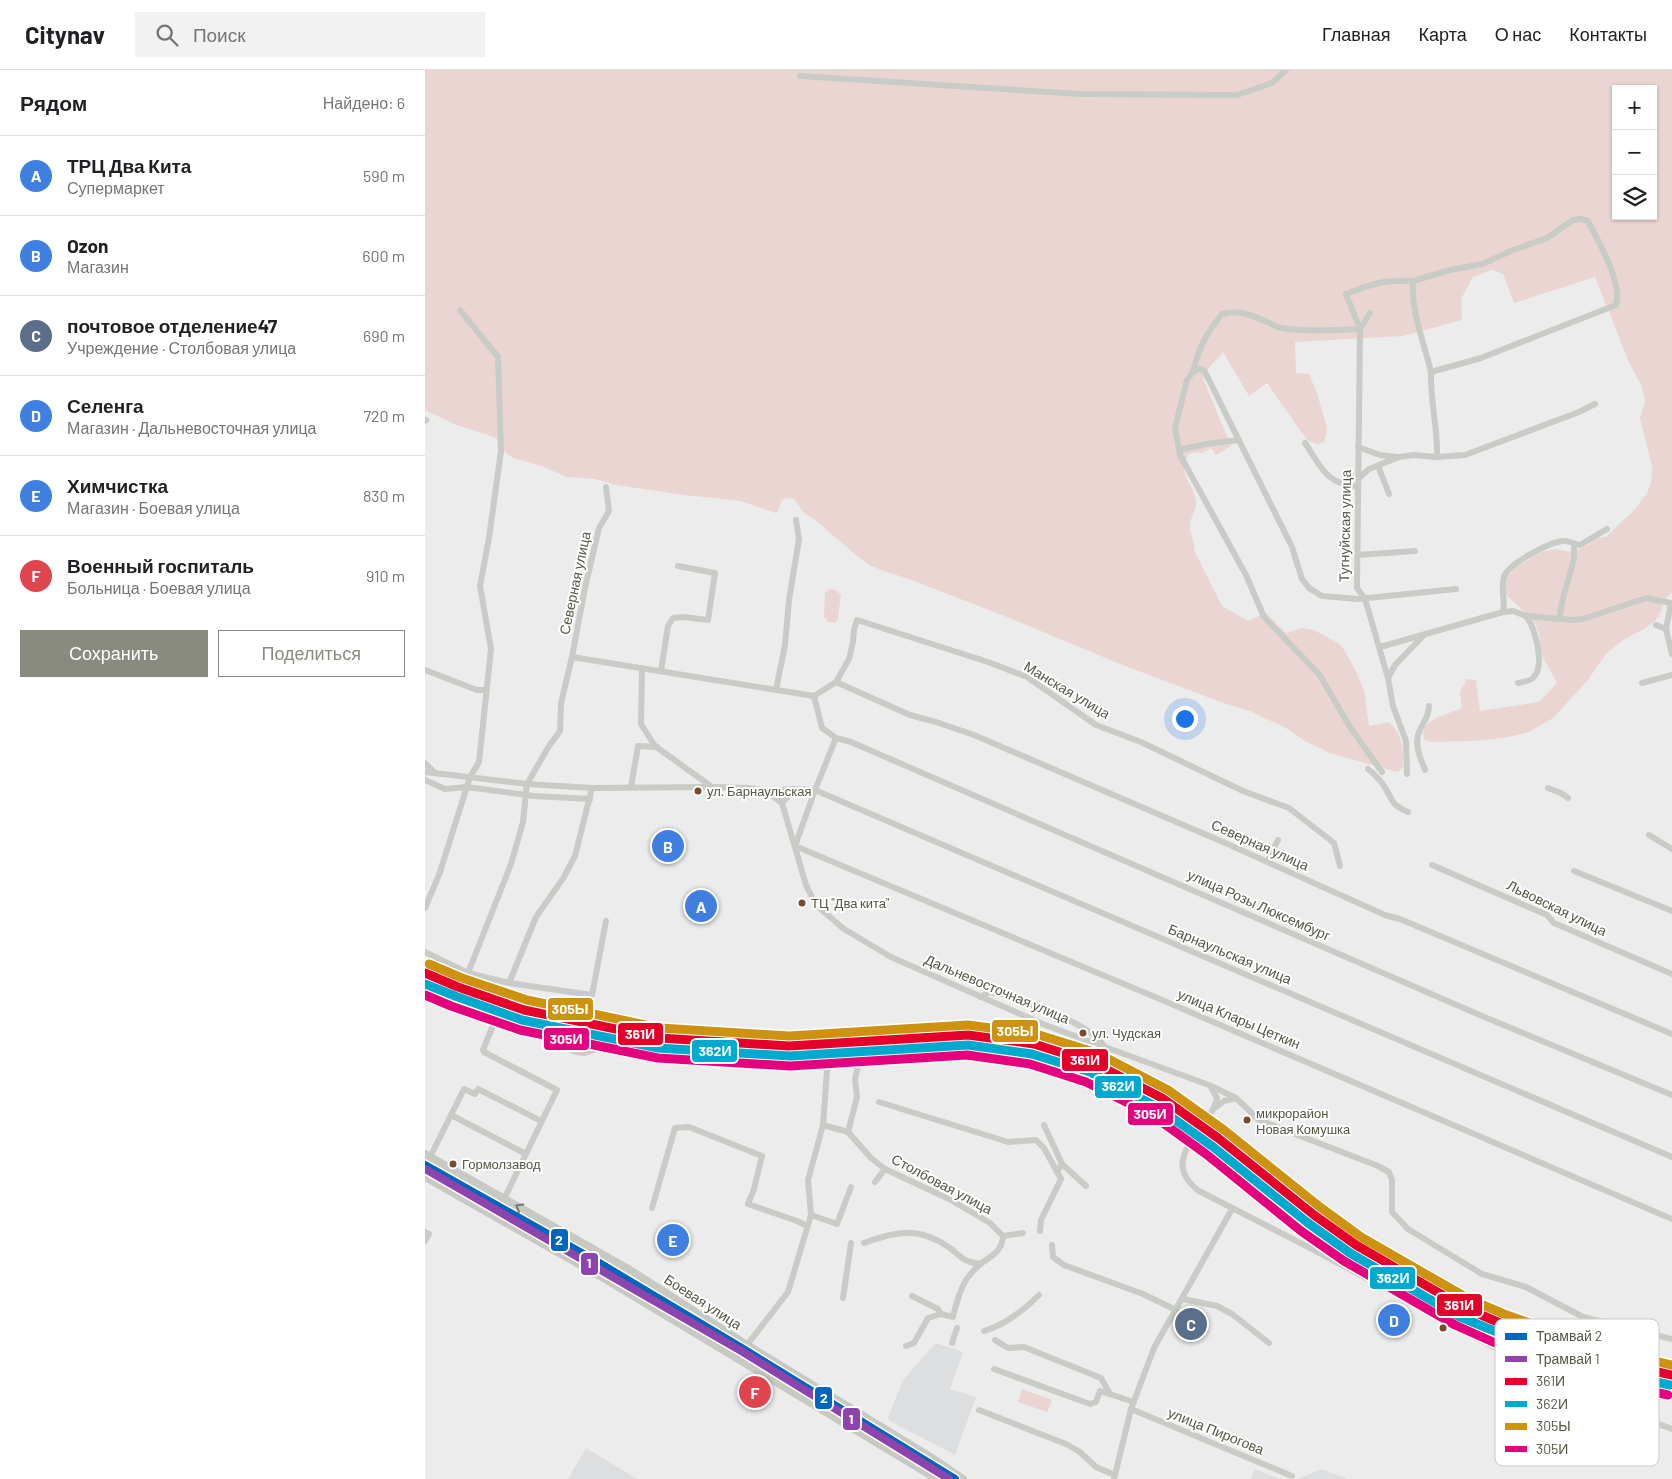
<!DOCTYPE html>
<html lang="ru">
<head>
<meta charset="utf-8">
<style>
	body { margin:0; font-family:Barlow,sans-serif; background:#f2f2f2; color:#202124 }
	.controls { position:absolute; right:15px; top:15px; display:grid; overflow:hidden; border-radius:0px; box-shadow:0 1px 4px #0004 }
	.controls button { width:45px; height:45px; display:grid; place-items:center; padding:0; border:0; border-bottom:1px solid #e0e0e0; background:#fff; color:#202124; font:25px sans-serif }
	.you { position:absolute; left:759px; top:648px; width:18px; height:18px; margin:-12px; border:4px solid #fff; border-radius:50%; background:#1a73e8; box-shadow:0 0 0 8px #1a73e833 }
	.badge { display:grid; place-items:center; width:32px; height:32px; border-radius:50%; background:#898b80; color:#fff; font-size:16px; font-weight:700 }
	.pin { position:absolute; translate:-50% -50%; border:2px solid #fff; box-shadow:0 1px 5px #0006 }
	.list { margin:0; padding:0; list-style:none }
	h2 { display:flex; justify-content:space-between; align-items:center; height:65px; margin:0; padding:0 20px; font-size:21px }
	h2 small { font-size:16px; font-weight:400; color:#757577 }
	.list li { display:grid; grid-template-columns:32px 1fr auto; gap:15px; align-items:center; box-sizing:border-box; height:80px; padding:0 20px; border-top:1px solid #e0e0e0 }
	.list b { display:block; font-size:19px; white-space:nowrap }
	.list p { margin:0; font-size:16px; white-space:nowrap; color:#757577 }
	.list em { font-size:16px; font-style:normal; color:#757577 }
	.actions { display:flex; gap:10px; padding:15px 20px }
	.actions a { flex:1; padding:11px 0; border:1px solid #898b80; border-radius:0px; text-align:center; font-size:18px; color:#898b80 }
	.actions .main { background:#898b80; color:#fff }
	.icon { flex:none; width:28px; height:28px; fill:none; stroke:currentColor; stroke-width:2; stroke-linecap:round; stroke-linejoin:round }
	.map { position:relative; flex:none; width:1247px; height:1409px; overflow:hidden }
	header { display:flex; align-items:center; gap:30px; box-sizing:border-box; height:70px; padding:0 25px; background:#fff; border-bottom:1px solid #e0e0e0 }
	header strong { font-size:24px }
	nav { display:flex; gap:28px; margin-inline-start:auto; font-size:18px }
	.search { width:350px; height:45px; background:#f2f2f2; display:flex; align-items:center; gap:12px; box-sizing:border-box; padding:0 18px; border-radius:0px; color:#757577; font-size:19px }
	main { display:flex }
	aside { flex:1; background:#fff }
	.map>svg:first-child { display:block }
	.education { fill:#dddedf }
	.green { fill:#ebd5d2; fill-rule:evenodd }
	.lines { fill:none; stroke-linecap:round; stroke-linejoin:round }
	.minor { stroke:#c9cbc6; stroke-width:6 }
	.major { stroke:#c7c9c2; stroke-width:8 }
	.rail-1-casing { stroke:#fff; stroke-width:12 }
	.rail-2-casing { stroke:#fff; stroke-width:12 }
	.rail-3-casing { stroke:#fff; stroke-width:12 }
	.rail-4-casing { stroke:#fff; stroke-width:12 }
	.rail-1 { stroke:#e4002b; stroke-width:9 }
	.rail-2 { stroke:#00a9ce; stroke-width:9 }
	.rail-3 { stroke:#ce9211; stroke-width:9 }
	.rail-4 { stroke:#e5007d; stroke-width:9 }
	.tram-1-casing { stroke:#fff; stroke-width:11 }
	.tram-2-casing { stroke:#fff; stroke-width:11 }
	.tram-1 { stroke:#0065bd; stroke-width:8 }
	.tram-2 { stroke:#8e44ad; stroke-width:8 }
	.oneway { stroke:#76796a }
	.bus-dot { fill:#7a4b2a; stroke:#fff; stroke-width:2 }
	.labels { text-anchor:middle; stroke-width:4; stroke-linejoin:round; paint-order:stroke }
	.bus-label { font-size:13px; fill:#535745; stroke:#fff; text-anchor:start }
	.street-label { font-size:14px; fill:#535745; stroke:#fff }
	.key { fill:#fff; stroke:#cbcdc7; stroke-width:1 }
	.key-label { font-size:14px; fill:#535745 }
	.line-badge { stroke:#fff; stroke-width:2 }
	.badge-label { font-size:14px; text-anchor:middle; font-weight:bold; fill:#fff }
</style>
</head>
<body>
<header>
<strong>Citynav</strong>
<div class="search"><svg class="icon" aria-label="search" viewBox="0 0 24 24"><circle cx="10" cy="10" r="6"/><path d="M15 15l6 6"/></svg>Поиск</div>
<nav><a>Главная</a><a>Карта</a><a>О нас</a><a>Контакты</a></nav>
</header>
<main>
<aside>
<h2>Рядом<small>Найдено: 6</small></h2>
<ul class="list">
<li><span class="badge" style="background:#3f7fe0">A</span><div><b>ТРЦ Два Кита</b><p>Супермаркет</p></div><em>590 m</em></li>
<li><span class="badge" style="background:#3f7fe0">B</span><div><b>Ozon</b><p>Магазин</p></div><em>600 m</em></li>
<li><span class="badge" style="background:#5c6f8a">C</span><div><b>почтовое отделение47</b><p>Учреждение · Столбовая улица</p></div><em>690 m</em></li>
<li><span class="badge" style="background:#3f7fe0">D</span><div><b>Селенга</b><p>Магазин · Дальневосточная улица</p></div><em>720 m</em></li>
<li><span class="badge" style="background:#3f7fe0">E</span><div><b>Химчистка</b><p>Магазин · Боевая улица</p></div><em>830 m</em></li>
<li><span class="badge" style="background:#e0444e">F</span><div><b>Военный госпиталь</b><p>Больница · Боевая улица</p></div><em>910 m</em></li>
</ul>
<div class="actions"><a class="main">Сохранить</a><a>Поделиться</a></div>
</aside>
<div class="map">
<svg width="1247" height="1409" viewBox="0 0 1247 1409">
	<rect width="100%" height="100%" fill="#ececed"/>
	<g class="education">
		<path d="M 511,1273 L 538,1282 L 525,1319 L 551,1327 L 530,1385 L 465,1351 L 463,1347 L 478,1310 Z"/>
		<path d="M 161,1378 L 212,1409 L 143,1409 Z"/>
		<path d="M 830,1399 L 855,1409 L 826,1409 Z"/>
		<path d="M 897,1399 L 922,1409 L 872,1409 Z"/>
	</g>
	<g class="green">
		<path d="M 0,0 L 1247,0 L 1247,522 L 1239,530 L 1236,542 L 1230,551 L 1219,559 L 1198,570 L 1181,584 L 1163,610 L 1128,648 L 1104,662 L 1079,668 L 1046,671 L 1007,672 L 1002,671 L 999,669 L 998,664 L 1000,656 L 1011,648 L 1037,638 L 1035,622 L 1042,609 L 1051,610 L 1055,641 L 1114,632 L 1132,613 L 1117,586 L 1114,563 L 1108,550 L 1082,526 L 1080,520 L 1082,507 L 1089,498 L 1116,482 L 1131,479 L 1146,482 L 1155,479 L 1173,468 L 1181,467 L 1211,438 L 1222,423 L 1226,413 L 1227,396 L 1215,348 L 1220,332 L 1217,317 L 1203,290 L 1170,207 L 1089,233 L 1078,204 L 1067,200 L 1048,207 L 1036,229 L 1037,250 L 978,266 L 870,272 L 871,303 L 884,304 L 892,323 L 902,358 L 899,373 L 891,374 L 882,370 L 842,313 L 824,326 L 798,282 L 783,299 L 778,308 L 806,376 L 791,385 L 786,378 L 777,383 L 770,382 L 764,384 C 751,405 768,411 771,431 C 772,441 764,448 765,458 C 766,466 770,471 769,480 L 797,536 L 823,551 L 838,544 L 842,544 L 861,563 L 877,558 L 889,560 L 913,573 L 918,578 L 931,601 L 939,620 L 944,656 L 964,652 C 977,663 979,681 978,697 L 973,702 L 907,684 L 880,671 L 861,658 L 825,641 L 801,634 L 695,594 L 587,549 L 484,509 L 456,500 L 444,495 L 432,486 L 390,450 L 378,442 L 369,429 L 360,428 L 356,432 L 353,441 L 351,443 L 316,431 L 259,425 L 191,415 L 170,409 L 142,407 L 114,395 L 88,388 L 82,384 L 78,380 L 77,373 L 69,367 L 29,354 L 0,340 ZM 1191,19 L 1228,19 L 1228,146 L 1191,146 Z"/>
		<path d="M 404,519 L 411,520 L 416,525 L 413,548 L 411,553 L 403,552 L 399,547 L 400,523 Z"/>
		<path d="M 597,1319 L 627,1330 L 622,1342 L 593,1332 Z"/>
	</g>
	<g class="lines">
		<g class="minor">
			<path d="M 375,6 L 655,24 L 812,25 L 847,13 L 861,0"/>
			<path d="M 935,259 L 945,243"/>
			<path d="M 768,302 C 774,277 781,264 797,244 C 814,240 825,244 842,252 C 847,254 851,257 856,258 C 883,262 908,260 935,259"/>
			<path d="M 1006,302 C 999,272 986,243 988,211 L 1025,200 L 1057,194 L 1086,181 L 1122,168 L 1148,150 L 1156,149 L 1163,151 C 1173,171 1198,213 1191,235 L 1056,288 L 1006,302 C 1005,331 1013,358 1012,387"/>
			<path d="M 0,351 L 1,350"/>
			<path d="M 880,373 C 897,398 900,413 933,417"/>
			<path d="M 933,377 L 955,385 L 972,387"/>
			<path d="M 754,380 L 781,374 L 814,370"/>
			<path d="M 953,396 L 964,424"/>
			<path d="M 934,408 L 944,399 L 974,387 L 988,385 L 1012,387 L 1040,385 L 1154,342 L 1170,334"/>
			<path d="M 932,485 L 990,481"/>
			<path d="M 1078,542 C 1081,530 1075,519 1079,507 C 1083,494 1123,473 1137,471 C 1142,470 1149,474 1155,475 L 1182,459"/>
			<path d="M 1134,549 L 1138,528 L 1149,489 L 1149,474"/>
			<path d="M 1231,555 L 1241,559"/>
			<path d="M 955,577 L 1078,542 L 1088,541 L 1101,546 L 1148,550 L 1158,549 L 1221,528 L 1246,533 L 1241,559 L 1247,584"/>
			<path d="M 147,587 L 160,518 L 174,458 L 184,441 L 181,417"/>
			<path d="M 217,598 L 216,654 L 230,676 L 287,717"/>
			<path d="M 0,600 L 52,620 L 61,620"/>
			<path d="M 236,601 L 243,556 L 248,548 L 258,547 L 283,550 L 290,503 L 253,496"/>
			<path d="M 963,608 L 970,595 L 999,565"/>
			<path d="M 411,612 L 485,645 L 511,652 L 549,665 L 798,772 L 960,845 L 975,849 L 1247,964"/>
			<path d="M 1093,613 C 1098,612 1105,611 1108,608 C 1121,595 1110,558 1101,546"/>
			<path d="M 1217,613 L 1247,605"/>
			<path d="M 351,620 L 360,575 L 364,530 L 374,469 L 371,450"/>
			<path d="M 411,668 L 426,672 L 1057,946 L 1247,1025"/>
			<path d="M 0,693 L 10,703"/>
			<path d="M 943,699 C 949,704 955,709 959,716 C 969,731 965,734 983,742"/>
			<path d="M 1000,700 C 996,690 990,677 993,665 C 996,654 1004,649 1004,636"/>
			<path d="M 0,702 L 102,714 L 167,718 L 287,717 L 324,718 L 341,721 L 357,733 L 381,815 L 391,835 L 419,859 L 466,887 L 552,925 L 620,955 L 784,1015 L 811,1028 L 834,1050 L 953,1096 L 964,1102 L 967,1110 L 967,1142 L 983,1159 L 1057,1204 L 1101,1217 L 1158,1247 L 1247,1269"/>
			<path d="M 957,702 L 925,657 L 894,604 L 839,547 L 821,505 L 755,385 L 750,358 L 762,310 L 768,302 L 774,299 L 779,300 L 867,477 L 877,509 L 884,518 L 897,526 L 933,529 L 1031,519"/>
			<path d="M 982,704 L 981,671 L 968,636 L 963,608 L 940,529 L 932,518 L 935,259 L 921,224 C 949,213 958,210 988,211"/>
			<path d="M 0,710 L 20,719 L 42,717 L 109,726 L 165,729"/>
			<path d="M 206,717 L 213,676 L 232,677"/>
			<path d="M 1123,718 L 1136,723 L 1143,728"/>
			<path d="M 341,721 L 370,719"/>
			<path d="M 357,733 L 370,719 L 390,720 L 1247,1087"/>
			<path d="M 1224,765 L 1247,779"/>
			<path d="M 842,792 L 853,770"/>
			<path d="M 1007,795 L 1122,845 L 1129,853 L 1247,904"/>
			<path d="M 915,796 L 909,773 L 864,738 L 818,721 L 716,672 L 671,655 L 602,607 L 563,592 L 432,550 L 429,560 L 428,572 L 424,589 L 411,612 L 389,626 L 397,658 L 411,668 L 390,720 L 370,776 L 730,927 L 1247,1149"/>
			<path d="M 1149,801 L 1247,841"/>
			<path d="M 0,838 L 14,805 L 45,707 L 54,692 L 66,579 L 55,516 L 64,468 L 76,381 L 73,287 L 35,240"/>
			<path d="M 0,882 L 43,903 L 84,913 L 167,925 L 181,851"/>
			<path d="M 43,903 L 86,794 L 98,752 L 102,714 L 124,676 L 135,661 L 136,633 L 147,587 L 389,626"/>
			<path d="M 84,913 L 111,847 L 139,807 L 150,786 L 167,718"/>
			<path d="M 0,920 L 58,940 L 75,950 L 151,982 L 160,983 L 173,978 L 197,984 L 237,991 L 268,988 L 381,991 L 401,996 L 402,1001 L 398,1055 L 383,1110 L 386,1145"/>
			<path d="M 555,927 L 564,922 L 578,924 C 605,935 667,953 680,978"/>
			<path d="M 71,948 L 58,980 L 59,982 L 132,1020 L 79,1129"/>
			<path d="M 786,1017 L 792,1028 C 785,1061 731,1088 774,1121 L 889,1180 L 1156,1324 L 1187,1338 L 1247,1359"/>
			<path d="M 454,1032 L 580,1071"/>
			<path d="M 790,1038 L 799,1031 L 811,1028"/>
			<path d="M 26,1045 L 101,1084"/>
			<path d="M 398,1055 L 423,1062 L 446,1088 L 460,1099 L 524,1129 L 565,1153 L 578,1166 C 577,1180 569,1185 558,1192 C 554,1195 547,1202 544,1206 C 537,1213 530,1237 528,1247 L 516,1244 L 503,1248 L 489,1273 L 481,1276"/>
			<path d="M 619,1055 L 637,1094 L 632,1102"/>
			<path d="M 423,1062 L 432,1027 L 430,1009 L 436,984"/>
			<path d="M 583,1072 L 611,1070 L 619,1078 L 636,1109 L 616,1150 L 615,1161"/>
			<path d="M 5,1087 L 39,1019 L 50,1024 L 53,1019 L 116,1051"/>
			<path d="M 637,1094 L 661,1116"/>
			<path d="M 450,1112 L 460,1099"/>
			<path d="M 227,1138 L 250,1058 L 264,1057 L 337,1086 L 329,1119 L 323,1134 L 372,1151 L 383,1156"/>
			<path d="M 0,1162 L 4,1164 L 0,1171"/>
			<path d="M 578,1166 L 598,1163"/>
			<path d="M 439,1173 C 472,1161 494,1156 525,1178 C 538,1188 538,1192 556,1194"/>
			<path d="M 627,1175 L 628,1187 L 639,1195 L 718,1224 L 751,1240"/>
			<path d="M 487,1226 L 513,1239 L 516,1244"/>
			<path d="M 418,1228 L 426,1173"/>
			<path d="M 758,1229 L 792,1236 L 807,1244 L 844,1273"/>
			<path d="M 559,1261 C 579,1255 599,1240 614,1225"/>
			<path d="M 570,1270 L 583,1278 L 599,1277 L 676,1308 L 685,1324"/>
			<path d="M 527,1273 L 532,1258"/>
			<path d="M 322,1275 L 363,1222 L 386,1145 L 412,1154 L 426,1117"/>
			<path d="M 569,1299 L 665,1334 L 671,1332 L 675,1321 L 709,1332"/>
			<path d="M 706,1339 L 867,1406"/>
			<path d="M 554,1340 L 641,1374 L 655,1382 L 671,1397 L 690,1405"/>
			<path d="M 689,1409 L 706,1339 L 729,1278 L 807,1139"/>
		</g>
		<g class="major">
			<path d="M 0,1084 L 205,1200 L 322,1275 L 507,1388 L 538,1409"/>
			<path d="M 0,1107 L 182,1210 L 512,1409"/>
		</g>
		<defs>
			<path id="rail-1" d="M 0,903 L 33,917 L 99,940 L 234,968 L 364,976 L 543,965 L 609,974 L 669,993 L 737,1028 L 793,1068 L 889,1145 L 931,1175 L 1040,1238 L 1075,1253 L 1162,1284 L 1197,1294 L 1247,1305"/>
			<path id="rail-2" d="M 0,914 L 30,926 L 97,950 L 233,978 L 365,986 L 543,975 L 607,984 L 665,1002 L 732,1037 L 787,1076 L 883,1153 L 925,1183 L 1035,1247 L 1072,1262 L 1159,1293 L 1195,1304 L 1245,1315"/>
			<path id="rail-3" d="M 4,894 L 37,908 L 102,930 L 235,958 L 364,966 L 543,955 L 611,964 L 672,983 L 743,1020 L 799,1060 L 895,1137 L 936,1167 L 1044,1229 L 1079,1244 L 1165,1274 L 1199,1284 L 1247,1295"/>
			<path id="rail-4" d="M 0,925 L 26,936 L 95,960 L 233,988 L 365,996 L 542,985 L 605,994 L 661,1012 L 727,1045 L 781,1084 L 876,1161 L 919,1191 L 1030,1255 L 1068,1272 L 1155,1303 L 1193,1314 L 1243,1325"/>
		</defs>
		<use href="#rail-1" class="rail-1-casing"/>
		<use href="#rail-2" class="rail-2-casing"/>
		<use href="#rail-3" class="rail-3-casing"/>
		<use href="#rail-4" class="rail-4-casing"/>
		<use href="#rail-1" class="rail-1"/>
		<use href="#rail-2" class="rail-2"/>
		<use href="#rail-3" class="rail-3"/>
		<use href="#rail-4" class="rail-4"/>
		<defs>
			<path id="tram-1" d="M 0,1095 L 171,1191 L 320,1280 L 530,1409"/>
			<path id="tram-2" d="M 0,1099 L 318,1282 L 524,1409"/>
		</defs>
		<use href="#tram-1" class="tram-1-casing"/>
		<use href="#tram-2" class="tram-2-casing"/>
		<use href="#tram-1" class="tram-1"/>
		<use href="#tram-2" class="tram-2"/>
	</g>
	<defs><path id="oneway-chevron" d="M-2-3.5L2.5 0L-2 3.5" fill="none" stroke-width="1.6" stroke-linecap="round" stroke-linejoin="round" transform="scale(1.25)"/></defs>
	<use class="oneway" href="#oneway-chevron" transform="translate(94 1137) rotate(-150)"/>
	<g class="bus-dot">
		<circle cx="273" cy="721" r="4.5"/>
		<circle cx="377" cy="833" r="4.5"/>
		<circle cx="658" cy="963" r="4.5"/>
		<circle cx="822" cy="1050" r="4.5"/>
		<circle cx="28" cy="1094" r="4.5"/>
		<circle cx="1018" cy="1258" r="4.5"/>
	</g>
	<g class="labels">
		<g class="bus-label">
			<text x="282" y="726">ул. Барнаульская</text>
			<text x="386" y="838">ТЦ "Два кита"</text>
			<text x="667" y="968">ул. Чудская</text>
			<text x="831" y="1048">микрорайон<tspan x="831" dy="16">Новая Комушка</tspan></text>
			<text x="37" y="1099">Гормолзавод</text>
		</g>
		<g class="street-label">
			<text transform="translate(920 456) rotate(-89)" y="5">Тугнуйская улица</text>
			<text transform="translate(150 513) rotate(-78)" y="5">Северная улица</text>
			<text transform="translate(642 620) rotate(31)" y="5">Манская улица</text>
			<text transform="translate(835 775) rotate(24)" y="5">Северная улица</text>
			<text transform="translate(834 835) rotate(24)" y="5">улица Розы Люксембург</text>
			<text transform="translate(1132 838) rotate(26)" y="5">Львовская улица</text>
			<text transform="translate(805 884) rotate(23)" y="5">Барнаульская улица</text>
			<text transform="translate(572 919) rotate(23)" y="5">Дальневосточная улица</text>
			<text transform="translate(814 949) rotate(23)" y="5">улица Клары Цеткин</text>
			<text transform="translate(517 1114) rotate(28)" y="5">Столбовая улица</text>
			<text transform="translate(278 1232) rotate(33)" y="5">Боевая улица</text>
			<text transform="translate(791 1361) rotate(22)" y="5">улица Пирогова</text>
		</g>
	</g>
	<rect x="1070" y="1249" width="164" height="147" rx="8" class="key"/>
	<rect x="1080" y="1263" width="22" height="7" fill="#0065bd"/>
	<rect x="1080" y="1286" width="22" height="6" fill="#8e44ad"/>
	<rect x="1080" y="1308" width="22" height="7" fill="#e4002b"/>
	<rect x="1080" y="1331" width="22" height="6" fill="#00a9ce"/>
	<rect x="1080" y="1353" width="22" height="7" fill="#ce9211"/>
	<rect x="1080" y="1376" width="22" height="6" fill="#e5007d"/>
	<g class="key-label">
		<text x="1111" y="1271">Трамвай 2</text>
		<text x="1111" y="1294">Трамвай 1</text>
		<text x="1111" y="1316">361И</text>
		<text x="1111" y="1339">362И</text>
		<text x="1111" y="1361">305Ы</text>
		<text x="1111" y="1384">305И</text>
	</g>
	<g class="line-badge">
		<rect x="122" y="927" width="47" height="24" rx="5" fill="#ce9211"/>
		<rect x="566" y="949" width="48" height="24" rx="5" fill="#ce9211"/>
		<rect x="192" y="952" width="47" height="24" rx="5" fill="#e4002b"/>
		<rect x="118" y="957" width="47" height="24" rx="5" fill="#e5007d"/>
		<rect x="266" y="969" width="47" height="24" rx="5" fill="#00a9ce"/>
		<rect x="636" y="978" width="48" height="24" rx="5" fill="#e4002b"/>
		<rect x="669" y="1005" width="48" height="24" rx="5" fill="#00a9ce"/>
		<rect x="702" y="1032" width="47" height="24" rx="5" fill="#e5007d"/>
		<rect x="125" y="1158" width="19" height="24" rx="5" fill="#0065bd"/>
		<rect x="155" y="1182" width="19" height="24" rx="5" fill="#8e44ad"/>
		<rect x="944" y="1196" width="47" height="24" rx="5" fill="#00a9ce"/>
		<rect x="1011" y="1223" width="47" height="24" rx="5" fill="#e4002b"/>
		<rect x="389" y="1316" width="19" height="24" rx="5" fill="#0065bd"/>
		<rect x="417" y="1337" width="19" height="24" rx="5" fill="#8e44ad"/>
	</g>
	<g class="badge-label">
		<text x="145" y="944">305Ы</text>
		<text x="590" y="966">305Ы</text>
		<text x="215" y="969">361И</text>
		<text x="141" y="974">305И</text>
		<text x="290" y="986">362И</text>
		<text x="660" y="995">361И</text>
		<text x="693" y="1021">362И</text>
		<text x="725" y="1049">305И</text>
		<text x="134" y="1175">2</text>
		<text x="164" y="1198">1</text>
		<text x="968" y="1213">362И</text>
		<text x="1034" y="1240">361И</text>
		<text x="399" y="1333">2</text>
		<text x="426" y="1354">1</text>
	</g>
</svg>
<div class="controls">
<button>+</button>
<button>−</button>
<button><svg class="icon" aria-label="layers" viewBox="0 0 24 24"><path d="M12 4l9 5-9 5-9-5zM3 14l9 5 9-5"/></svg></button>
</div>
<div class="you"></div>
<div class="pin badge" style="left:276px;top:836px;background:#3f7fe0">A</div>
<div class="pin badge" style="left:243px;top:776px;background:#3f7fe0">B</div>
<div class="pin badge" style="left:766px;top:1254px;background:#5c6f8a">C</div>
<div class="pin badge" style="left:969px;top:1250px;background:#3f7fe0">D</div>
<div class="pin badge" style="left:248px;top:1170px;background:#3f7fe0">E</div>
<div class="pin badge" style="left:330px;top:1322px;background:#e0444e">F</div>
</div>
</main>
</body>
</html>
